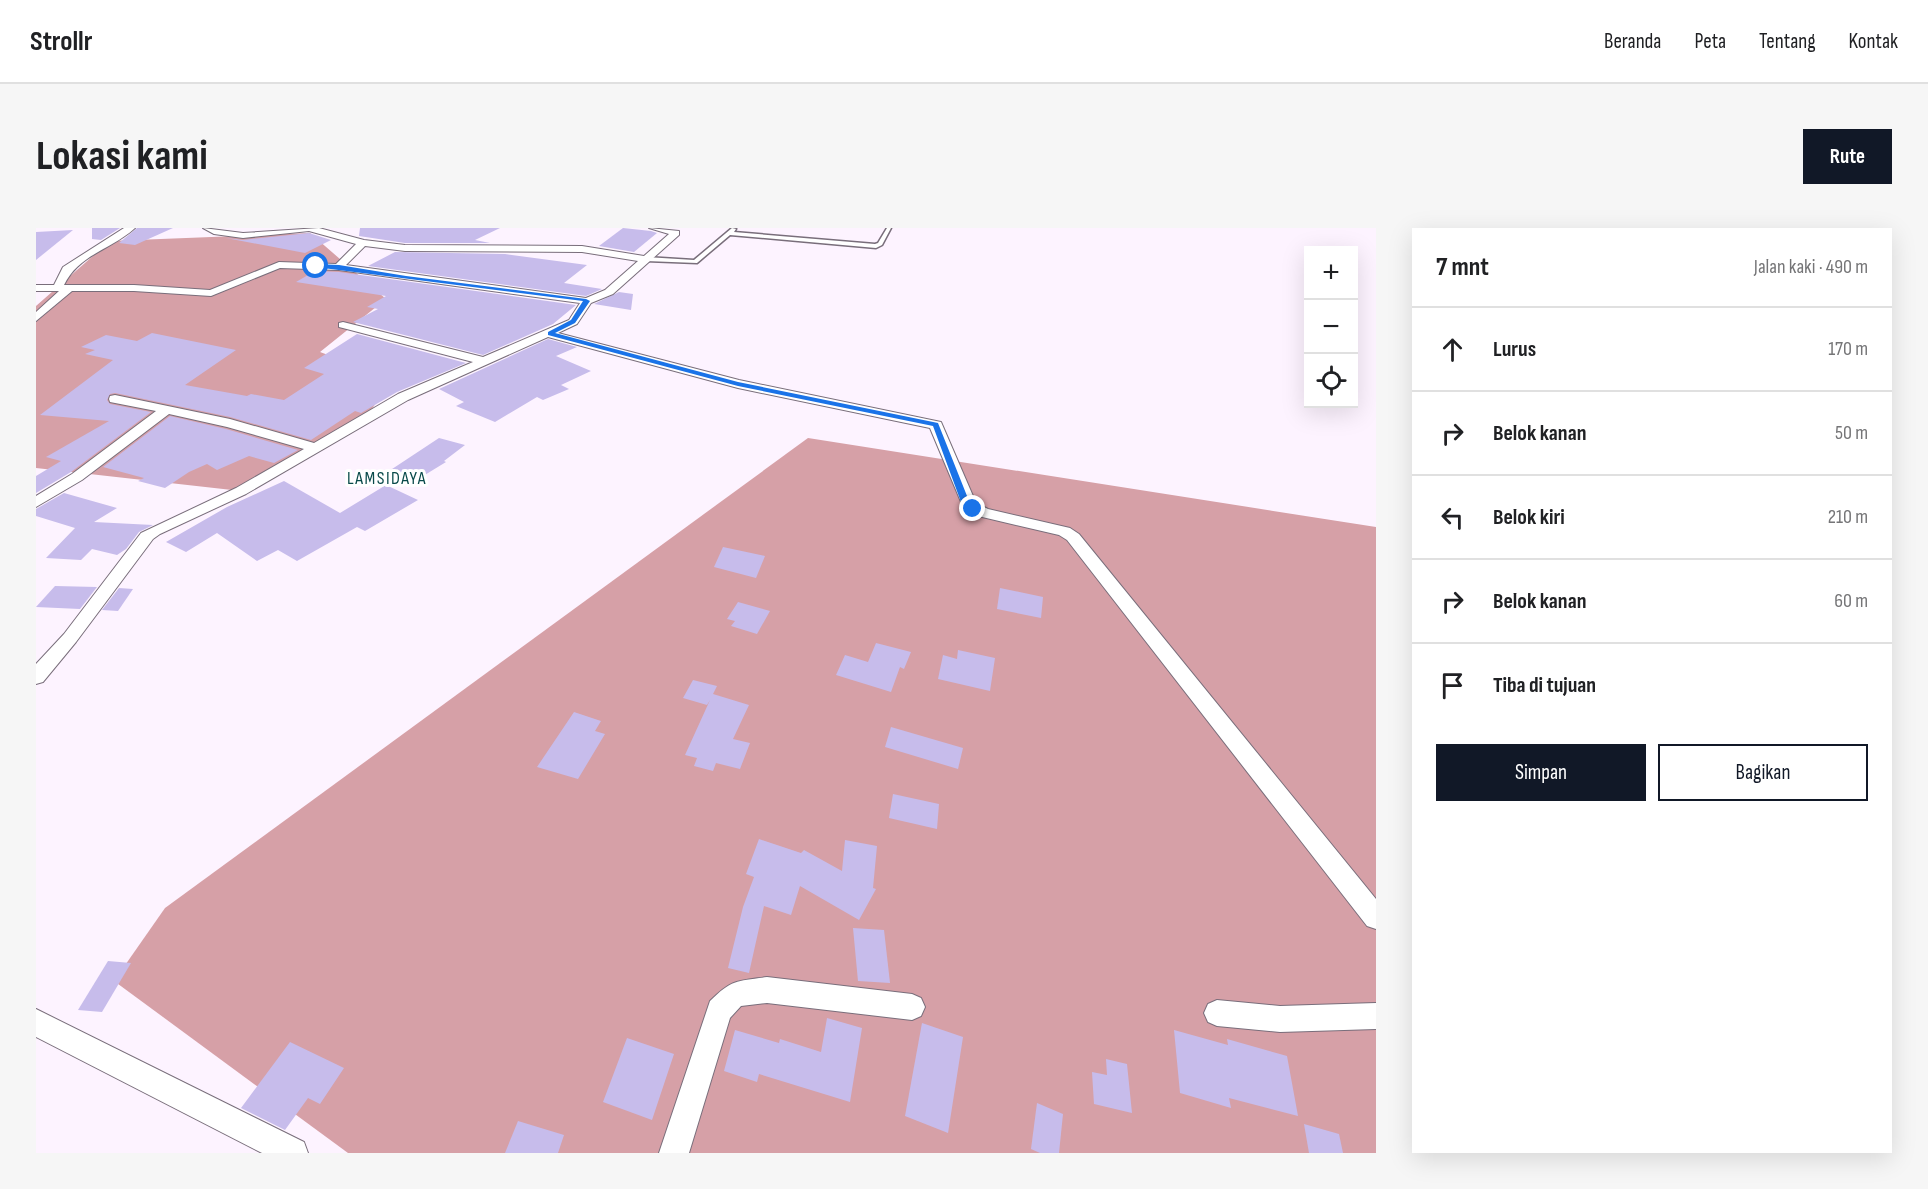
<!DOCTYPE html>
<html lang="id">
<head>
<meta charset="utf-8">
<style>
	body { margin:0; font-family:"Sofia Sans Condensed",sans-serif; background:#f6f6f6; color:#202124 }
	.controls { position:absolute; right:18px; top:18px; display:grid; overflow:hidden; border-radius:0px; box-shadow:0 6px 24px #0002 }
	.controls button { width:54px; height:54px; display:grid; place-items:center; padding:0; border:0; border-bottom:2px solid #e0e0e0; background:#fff; color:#202124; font:30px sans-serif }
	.stop { position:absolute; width:18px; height:18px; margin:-14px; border:4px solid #1a73e8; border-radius:50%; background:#fff }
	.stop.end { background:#1a73e8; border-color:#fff; box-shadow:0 2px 6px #0008 }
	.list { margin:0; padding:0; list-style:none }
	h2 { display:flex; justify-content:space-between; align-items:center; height:78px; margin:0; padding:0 24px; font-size:26px }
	h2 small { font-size:20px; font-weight:400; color:#757577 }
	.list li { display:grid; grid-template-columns:39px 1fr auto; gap:18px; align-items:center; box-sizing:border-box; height:84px; padding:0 24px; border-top:2px solid #e0e0e0 }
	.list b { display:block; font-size:22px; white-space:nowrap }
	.list em { font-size:20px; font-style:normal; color:#757577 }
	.actions { display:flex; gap:12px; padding:18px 24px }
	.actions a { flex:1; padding:14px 0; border:2px solid #111827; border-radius:0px; text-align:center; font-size:21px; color:#111827 }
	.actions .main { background:#111827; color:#fff }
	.icon { flex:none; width:33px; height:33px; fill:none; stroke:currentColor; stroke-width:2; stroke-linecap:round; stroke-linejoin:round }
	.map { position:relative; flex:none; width:1340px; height:925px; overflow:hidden; border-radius:0px }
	header { display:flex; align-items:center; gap:36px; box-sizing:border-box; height:84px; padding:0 30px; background:#fff; border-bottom:2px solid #e0e0e0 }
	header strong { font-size:28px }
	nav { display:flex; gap:33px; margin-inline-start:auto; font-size:21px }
	.intro { display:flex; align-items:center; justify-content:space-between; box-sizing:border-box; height:144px; padding:0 36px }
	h1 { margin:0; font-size:42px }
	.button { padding:15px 27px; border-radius:0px; background:#111827; color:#fff; font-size:21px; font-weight:700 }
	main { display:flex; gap:36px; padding:0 36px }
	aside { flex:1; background:#fff; border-radius:0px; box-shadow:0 6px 24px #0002 }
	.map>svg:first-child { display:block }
	.forest { fill:#d6a0a7 }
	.building { fill:#c7bceb }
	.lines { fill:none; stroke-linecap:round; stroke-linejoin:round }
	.lane-casing { stroke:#796e7b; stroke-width:3 }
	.street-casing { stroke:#796e7b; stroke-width:2 }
	.lane { fill:#fff; fill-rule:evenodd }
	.street { fill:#fff; fill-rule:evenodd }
	.route { fill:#1a73e8 }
	.labels { text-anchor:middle; stroke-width:6; stroke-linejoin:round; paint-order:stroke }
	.far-quarter-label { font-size:18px; letter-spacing:1.5px; fill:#094a4a; stroke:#fff }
</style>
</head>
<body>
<header>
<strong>Strollr</strong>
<nav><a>Beranda</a><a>Peta</a><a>Tentang</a><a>Kontak</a></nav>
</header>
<div class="intro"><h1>Lokasi kami</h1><a class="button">Rute</a></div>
<main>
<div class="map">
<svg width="1340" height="925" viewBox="0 0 1340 925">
	<rect width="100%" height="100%" fill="#fdf3ff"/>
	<g class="forest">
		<path d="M 274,5 L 350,71 L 284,124 L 357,151 L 328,192 L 205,263 L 0,240 L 0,78 L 74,13 Z"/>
		<path d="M 772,210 L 1340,299 L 1340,925 L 312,925 L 78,753 L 129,680 Z"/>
	</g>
	<g class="building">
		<path d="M 56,0 L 84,0 L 65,12 L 56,11 Z"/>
		<path d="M 101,0 L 137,0 L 99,17 L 83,15 Z"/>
		<path d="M 324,0 L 464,0 L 439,12 L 454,15 L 369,15 L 323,8 Z"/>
		<path d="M 587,0 L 615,3 L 621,5 L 598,24 L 563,18 Z"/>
		<path d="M 37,2 L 0,32 L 0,4 Z"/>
		<path d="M 273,5 L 295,12 L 269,25 L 190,10 L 207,12 Z"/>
		<path d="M 359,24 L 469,26 L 551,37 L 528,55 L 566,61 L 550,68 L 332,38 Z"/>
		<path d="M 279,43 L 303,44 L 540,77 L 517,96 L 447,127 L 317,94 L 342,81 L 331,79 L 350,68 L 260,54 Z"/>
		<path d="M 583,64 L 597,66 L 595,82 L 558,76 Z"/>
		<path d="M 116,105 L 200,122 L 149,157 L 211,168 L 215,166 L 248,172 L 288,146 L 268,140 L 321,106 L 430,135 L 361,164 L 325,185 L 319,183 L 275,212 L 194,189 L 79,165 L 74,166 L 71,172 L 74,176 L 115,184 L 35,244 L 0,265 L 0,248 L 25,233 L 10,229 L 73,193 L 4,187 L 77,132 L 49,126 L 59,122 L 45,119 L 70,107 L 101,113 Z"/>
		<path d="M 512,111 L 541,119 L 520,128 L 555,143 L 525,157 L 533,161 L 507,172 L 501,169 L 459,194 L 420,178 L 428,174 L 403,161 Z"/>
		<path d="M 134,188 L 190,201 L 262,222 L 238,235 L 213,228 L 181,242 L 171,236 L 153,244 L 129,260 L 102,253 L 108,250 L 67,239 Z"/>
		<path d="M 403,210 L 429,217 L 408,233 L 410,234 L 374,256 L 347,247 Z"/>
		<path d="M 248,253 L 304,285 L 350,257 L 382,272 L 329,303 L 321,299 L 261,333 L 242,322 L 221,333 L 181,305 L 150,324 L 130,314 L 191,279 Z"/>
		<path d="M 28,265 L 81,280 L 58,294 L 117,297 L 103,304 L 90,321 L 81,327 L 56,321 L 45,332 L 10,330 L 39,300 L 0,288 L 0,281 Z"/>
		<path d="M 687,319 L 729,328 L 720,350 L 678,339 Z"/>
		<path d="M 19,358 L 61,359 L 44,381 L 0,379 Z"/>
		<path d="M 83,360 L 97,361 L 82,383 L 66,382 Z"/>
		<path d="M 964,360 L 1007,369 L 1005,390 L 961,381 Z"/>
		<path d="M 702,374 L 734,383 L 721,406 L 695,398 L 699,393 L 691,391 Z"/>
		<path d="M 840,415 L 875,424 L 868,441 L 864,439 L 855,464 L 800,447 L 809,427 L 832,434 Z"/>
		<path d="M 922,422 L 959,430 L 954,463 L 902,451 L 907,427 L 921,431 Z"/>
		<path d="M 657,452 L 681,458 L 677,466 L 713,477 L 697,511 L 714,515 L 704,541 L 680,535 L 677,543 L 658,538 L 661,530 L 649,527 L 674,472 L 671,477 L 647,470 Z"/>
		<path d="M 538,484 L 565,493 L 559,503 L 569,506 L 542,551 L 501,539 Z"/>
		<path d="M 855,499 L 927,520 L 922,541 L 849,519 Z"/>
		<path d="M 857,566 L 903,576 L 901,601 L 853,590 Z"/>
		<path d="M 723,611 L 765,625 L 768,622 L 806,643 L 809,612 L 841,618 L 837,660 L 840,661 L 823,692 L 764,658 L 755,687 L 728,678 L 713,745 L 692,740 L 707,679 L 718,649 L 710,646 Z"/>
		<path d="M 817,700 L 848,702 L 854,755 L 822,753 Z"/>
		<path d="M 72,733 L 95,735 L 66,784 L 42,782 Z"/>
		<path d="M 791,790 L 826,800 L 814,874 L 723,846 L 721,854 L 688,843 L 699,802 L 743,815 L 744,811 L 785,824 Z"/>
		<path d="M 886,795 L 927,809 L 912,905 L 869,888 Z"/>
		<path d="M 1138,802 L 1192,817 L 1191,811 L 1251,828 L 1262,888 L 1193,870 L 1195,880 L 1144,865 Z"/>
		<path d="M 591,810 L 638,826 L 616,892 L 567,874 Z"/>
		<path d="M 254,814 L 308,840 L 284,876 L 272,870 L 249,902 L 205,880 Z"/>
		<path d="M 1070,831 L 1091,836 L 1096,885 L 1058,876 L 1056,844 L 1071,847 Z"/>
		<path d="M 1001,875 L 1027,886 L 1023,925 L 1004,925 L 995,921 Z"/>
		<path d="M 482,893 L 528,907 L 522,925 L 469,925 Z"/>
		<path d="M 1268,896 L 1303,906 L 1307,925 L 1273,925 Z"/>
	</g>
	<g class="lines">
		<defs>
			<path id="lane" d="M 696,0 L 700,1 L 698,4 L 839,16 L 842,15 L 851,0 L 855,0 L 846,17 L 840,20 L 694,7 L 661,35 L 610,33 L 607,31 L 610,29 L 658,32 Z"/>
			<g id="street">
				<path d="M 88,0 L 99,0 C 75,22 43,26 28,57 L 98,57 L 174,62 L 243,34 L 300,36 L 320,16 L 273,3 L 207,10 L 178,6 L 167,0 L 207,5 L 283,0 L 328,12 L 369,17 L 546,18 L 608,28 L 633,6 L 613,0 L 643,3 L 643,7 L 577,66 L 555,75 L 541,96 L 522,105 L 703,152 L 905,194 L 940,275 L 952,281 L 1034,300 L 1043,306 L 1340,671 L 1340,701 L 1331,698 L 1031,312 L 1023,307 L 942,288 L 928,281 L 894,200 L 702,160 L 512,109 L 372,172 L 210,266 L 124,306 L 117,311 L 40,414 L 7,454 L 0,456 L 0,436 L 28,406 L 105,305 L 200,260 L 268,221 L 191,199 L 133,186 L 46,252 L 0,279 L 0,268 L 36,246 L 120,183 L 74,174 L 73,171 L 74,168 L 79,167 L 194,191 L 278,215 L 362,166 L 437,134 L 303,99 L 303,95 L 307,94 L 447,129 L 533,92 L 544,75 L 303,42 L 244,40 L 175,68 L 98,63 L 36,63 L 0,93 L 0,84 L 23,63 L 0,63 L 0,57 L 18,57 L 27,39 ZM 329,18 L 369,23 L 546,24 L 602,33 L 569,62 L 550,70 L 310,37 Z"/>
				<path d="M 731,749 L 876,766 L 885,770 L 889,779 L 885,788 L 876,792 L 731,775 L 705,778 L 694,790 L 653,925 L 623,925 L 674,773 C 696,751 701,753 731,749 Z"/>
				<path d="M 1181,772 L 1244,778 L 1340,775 L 1340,801 L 1244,804 L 1181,798 L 1172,794 L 1168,785 L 1172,776 Z"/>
				<path d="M 0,781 L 268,914 L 272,925 L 226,925 L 0,809 Z"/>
			</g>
		</defs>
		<use href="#lane" class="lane-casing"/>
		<use href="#street" class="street-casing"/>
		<use href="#lane" class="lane"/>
		<use href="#street" class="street"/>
	</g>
	<path class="route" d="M 280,36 L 303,37 L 370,48 L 550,71 L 554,73 L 539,95 L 519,105 L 702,154 L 902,195 L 933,273 L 941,281 L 934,283 L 925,274 L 897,198 L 702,158 L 512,107 L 512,104 L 535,92 L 547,73 L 279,39 Z"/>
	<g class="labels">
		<g class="far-quarter-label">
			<text x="351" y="256">LAMSIDAYA</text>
		</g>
	</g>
</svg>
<div class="controls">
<button>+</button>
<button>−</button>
<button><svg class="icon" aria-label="locate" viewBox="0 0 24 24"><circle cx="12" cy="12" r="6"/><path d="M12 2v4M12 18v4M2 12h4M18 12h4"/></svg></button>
</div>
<div class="stop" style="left:280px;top:38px"></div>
<div class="stop end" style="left:937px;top:281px"></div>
</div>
<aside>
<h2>7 mnt<small>Jalan kaki · 490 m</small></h2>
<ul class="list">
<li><svg class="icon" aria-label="ahead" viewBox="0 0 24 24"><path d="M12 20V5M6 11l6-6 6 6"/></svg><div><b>Lurus</b></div><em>170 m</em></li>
<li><svg class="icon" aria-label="right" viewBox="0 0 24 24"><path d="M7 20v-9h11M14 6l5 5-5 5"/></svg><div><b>Belok kanan</b></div><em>50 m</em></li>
<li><svg class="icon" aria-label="left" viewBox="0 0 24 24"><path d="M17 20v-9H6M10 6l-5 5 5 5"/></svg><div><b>Belok kiri</b></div><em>210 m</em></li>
<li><svg class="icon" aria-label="right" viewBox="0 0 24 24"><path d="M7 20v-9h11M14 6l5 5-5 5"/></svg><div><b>Belok kanan</b></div><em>60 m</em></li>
<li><svg class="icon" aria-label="arrive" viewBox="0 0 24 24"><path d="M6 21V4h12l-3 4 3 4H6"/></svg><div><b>Tiba di tujuan</b></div></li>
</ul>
<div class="actions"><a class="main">Simpan</a><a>Bagikan</a></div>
</aside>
</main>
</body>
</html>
